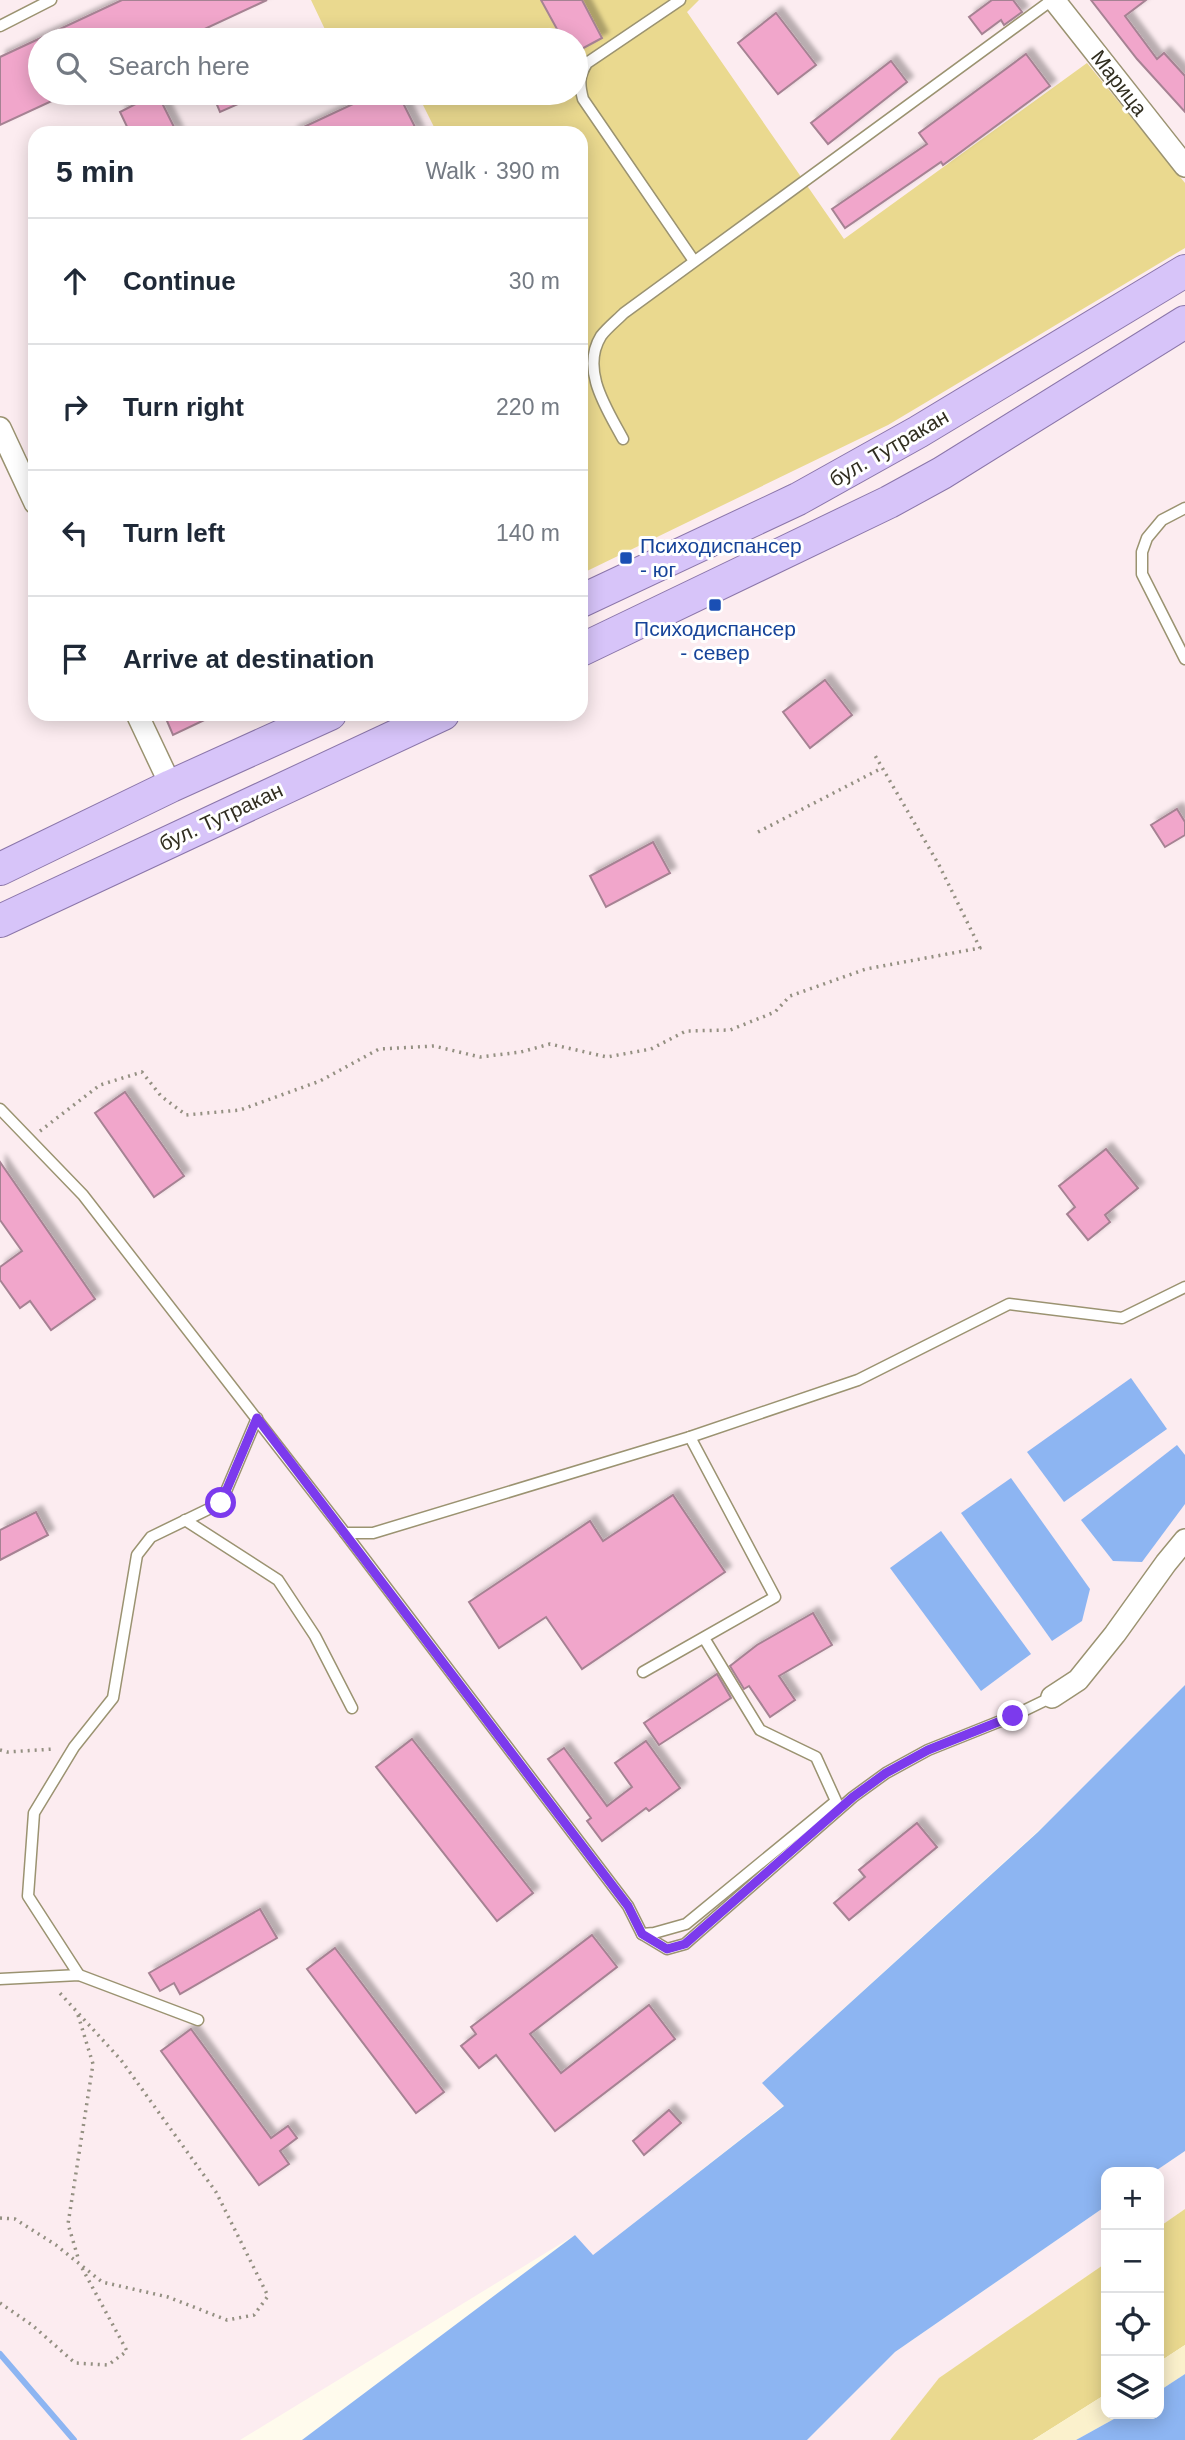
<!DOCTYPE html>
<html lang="en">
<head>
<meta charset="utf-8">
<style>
	body { margin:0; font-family:Helvetica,sans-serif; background:#f2f2f3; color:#1f2937 }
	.controls { position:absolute; right:21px; bottom:21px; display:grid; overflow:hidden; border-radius:14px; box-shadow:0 4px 18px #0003 }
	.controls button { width:63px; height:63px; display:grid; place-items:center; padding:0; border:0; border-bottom:2px solid #e0e1e3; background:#fff; color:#1f2937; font:35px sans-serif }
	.stop { position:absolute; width:21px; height:21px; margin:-16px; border:5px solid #7c3aed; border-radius:50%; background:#fff }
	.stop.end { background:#7c3aed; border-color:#fff; box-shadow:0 2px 7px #0008 }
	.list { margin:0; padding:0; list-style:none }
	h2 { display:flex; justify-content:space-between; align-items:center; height:91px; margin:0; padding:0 28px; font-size:30px }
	h2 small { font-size:23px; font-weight:400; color:#747a83 }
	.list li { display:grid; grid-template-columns:46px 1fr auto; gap:21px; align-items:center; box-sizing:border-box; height:126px; padding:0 28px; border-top:2px solid #e0e1e3 }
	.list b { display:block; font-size:26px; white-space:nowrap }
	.list em { font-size:23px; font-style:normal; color:#747a83 }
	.icon { flex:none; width:38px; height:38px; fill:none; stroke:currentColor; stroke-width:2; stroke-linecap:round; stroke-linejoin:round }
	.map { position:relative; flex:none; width:1185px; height:2440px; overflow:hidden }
	.search { position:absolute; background:#fff; box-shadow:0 4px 18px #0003; left:28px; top:28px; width:560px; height:77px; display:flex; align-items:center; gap:18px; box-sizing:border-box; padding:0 24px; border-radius:38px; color:#747a83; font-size:26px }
	.panel { position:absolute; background:#fff; box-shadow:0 4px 18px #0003; left:28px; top:126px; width:560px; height:595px; border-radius:21px }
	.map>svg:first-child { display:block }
	.industrial { fill:#fcecf0; fill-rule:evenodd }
	.green { fill:#ead98f }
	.sand { fill:#fbf1cc }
	.water { fill:#8db5f2 }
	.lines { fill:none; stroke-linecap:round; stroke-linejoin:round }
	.stream { stroke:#8db5f2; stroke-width:6 }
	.building { fill:#f1a6cb; stroke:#a68293; stroke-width:2; filter:url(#shadow) }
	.service-casing { stroke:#9b9371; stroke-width:13 }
	.minor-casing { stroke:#9b9371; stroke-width:24 }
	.primary-casing { stroke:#8b76aa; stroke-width:34 }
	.path { stroke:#949082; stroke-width:3.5; stroke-dasharray:2 5; stroke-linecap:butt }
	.service { stroke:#fff; stroke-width:10 }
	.minor { stroke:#fff; stroke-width:21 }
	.primary { stroke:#d7c4f9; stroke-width:32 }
	.route { stroke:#7c3aed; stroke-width:9 }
	.transit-dot { fill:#1a4fb4; stroke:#fff; stroke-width:2.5 }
	.labels { text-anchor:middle; stroke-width:6; stroke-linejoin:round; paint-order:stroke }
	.street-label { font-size:21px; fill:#312e20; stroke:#fff }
	.transit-label { font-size:21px; fill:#164399; stroke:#fff; text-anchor:start }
</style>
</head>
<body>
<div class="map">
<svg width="1185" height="2440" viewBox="0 0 1185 2440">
	<defs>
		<filter id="shadow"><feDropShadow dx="6" dy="-6" stdDeviation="2" flood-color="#0004"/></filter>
	</defs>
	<rect width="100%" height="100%" fill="#fffbed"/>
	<g class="industrial">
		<path d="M 0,0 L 1185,0 L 1185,1685 L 1049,1821 L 763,2082 L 784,2105 L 592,2256 L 575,2235 L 240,2440 L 0,2440 ZM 40,40 L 576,40 L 576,93 L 40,93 ZM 35,133 L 581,133 L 581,714 L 35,714 Z"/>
		<path d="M 1185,2151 L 1185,2209 L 1159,2227 L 1159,2172 L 1154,2172 Z"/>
		<path d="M 1106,2206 L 1106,2263 L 940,2378 L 890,2440 L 807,2440 L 895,2352 Z"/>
	</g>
	<g class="green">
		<path d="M 311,0 L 699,0 L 687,12 L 844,239 L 1087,63 L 1185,183 L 1185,248 L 888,425 L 587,571 L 581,558 L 581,133 L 437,133 L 417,93 L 576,93 L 576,40 L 330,40 Z"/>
		<path d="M 1185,2209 L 1185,2345 L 1159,2362 L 1159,2227 Z"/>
		<path d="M 1106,2263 L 1106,2394 L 1033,2440 L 890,2440 L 939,2378 Z"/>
	</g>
	<g class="sand">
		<path d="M 1185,2345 L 1185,2374 L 1159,2391 L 1159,2362 Z"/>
		<path d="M 1106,2394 L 1106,2414 L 1123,2414 L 1076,2440 L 1033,2440 Z"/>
	</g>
	<g class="water">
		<path d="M 1131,1378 L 1167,1429 L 1064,1502 L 1027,1452 Z"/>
		<path d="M 1177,1445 L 1185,1455 L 1185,1504 L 1142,1562 L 1113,1561 L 1081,1520 Z"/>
		<path d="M 1011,1478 L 1090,1589 L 1082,1621 L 1052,1641 L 961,1513 Z"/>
		<path d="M 941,1531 L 1031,1654 L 981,1691 L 890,1568 Z"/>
		<path d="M 1185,1685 L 1185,2151 L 1154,2172 L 1106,2172 L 1106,2206 L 895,2352 L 807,2440 L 302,2440 L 575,2235 L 593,2255 L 784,2106 L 762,2083 L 1038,1832 Z"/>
		<path d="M 1185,2374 L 1185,2440 L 1076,2440 L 1123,2414 L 1159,2414 L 1159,2391 Z"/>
	</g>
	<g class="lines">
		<path class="stream" d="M 0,2354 L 74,2440"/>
	</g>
	<g class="building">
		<path d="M 122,0 L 267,0 L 181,40 L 40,40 L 40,93 L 69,93 L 0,125 L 0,57 Z"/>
		<path d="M 541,0 L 582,0 L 602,38 L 576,52 L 576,40 L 563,40 Z"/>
		<path d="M 992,0 L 1013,0 L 1022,12 L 1004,25 L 1001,20 L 982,34 L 969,17 Z"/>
		<path d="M 1091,0 L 1146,0 L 1125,16 L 1157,59 L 1164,53 L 1185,76 L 1185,112 L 1137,59 Z"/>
		<path d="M 776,13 L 816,65 L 778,94 L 738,43 Z"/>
		<path d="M 1026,54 L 1050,86 L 943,165 L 941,162 L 845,228 L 832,209 L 927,144 L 919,133 Z"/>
		<path d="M 891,61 L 907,82 L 828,144 L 811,123 Z"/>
		<path d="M 157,93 L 177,133 L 130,133 L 120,112 Z"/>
		<path d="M 212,93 L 263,93 L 220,112 Z"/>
		<path d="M 364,93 L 398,93 L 418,133 L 291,133 L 366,98 Z"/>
		<path d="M 825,680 L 852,715 L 810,748 L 783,712 Z"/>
		<path d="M 164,714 L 217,714 L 173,735 Z"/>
		<path d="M 1177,809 L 1185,822 L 1185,835 L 1165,847 L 1151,825 Z"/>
		<path d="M 653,842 L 670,873 L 606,907 L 590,876 Z"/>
		<path d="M 125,1092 L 184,1176 L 154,1197 L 95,1113 Z"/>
		<path d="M 1106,1149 L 1138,1188 L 1105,1215 L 1110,1222 L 1088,1240 L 1067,1214 L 1075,1207 L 1059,1186 Z"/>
		<path d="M 0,1162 L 95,1299 L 51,1330 L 30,1301 L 20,1308 L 0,1280 L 0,1267 L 22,1251 L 0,1220 Z"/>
		<path d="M 673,1495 L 725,1572 L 582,1669 L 546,1617 L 499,1648 L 469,1602 L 590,1521 L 603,1541 Z"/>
		<path d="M 36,1512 L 48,1535 L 0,1560 L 0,1530 Z"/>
		<path d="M 813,1613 L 832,1645 L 779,1676 L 795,1700 L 770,1717 L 749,1686 L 744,1689 L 730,1666 L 757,1645 Z"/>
		<path d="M 717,1674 L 731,1698 L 659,1745 L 644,1723 Z"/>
		<path d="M 412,1739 L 533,1893 L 497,1921 L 376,1767 Z"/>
		<path d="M 646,1741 L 680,1788 L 649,1811 L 646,1808 L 602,1841 L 587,1821 L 591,1818 L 548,1759 L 564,1748 L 607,1806 L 632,1787 L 615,1763 Z"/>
		<path d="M 917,1823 L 937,1847 L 849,1920 L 834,1903 L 865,1877 L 859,1870 Z"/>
		<path d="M 260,1909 L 277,1938 L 180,1994 L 174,1983 L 160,1991 L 149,1973 Z"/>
		<path d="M 592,1935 L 617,1967 L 530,2034 L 561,2073 L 649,2005 L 675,2039 L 555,2131 L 496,2055 L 479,2068 L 461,2046 L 476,2034 L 471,2027 Z"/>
		<path d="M 335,1948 L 444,2092 L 416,2113 L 307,1969 Z"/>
		<path d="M 191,2029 L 271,2138 L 288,2126 L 297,2138 L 280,2151 L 289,2164 L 259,2185 L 161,2051 Z"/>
		<path d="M 669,2110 L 681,2123 L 644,2155 L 633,2141 Z"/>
	</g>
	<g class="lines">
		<defs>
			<g id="service">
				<path d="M 680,0 L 587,63 C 579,76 579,84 583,99 L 694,261"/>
				<path d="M 0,26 L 51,0"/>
				<path d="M 623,439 C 607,409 580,370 601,336 C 607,328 617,320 624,313 L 1052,0"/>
				<path d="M 1185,508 L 1162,520 L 1147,538 L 1142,552 L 1142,574 L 1185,659"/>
				<path d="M 0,1109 L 83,1195 L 345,1533 L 373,1533 L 690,1437 L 858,1380 L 1009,1304 L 1122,1318 L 1185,1287"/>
				<path d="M 185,1520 L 278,1580 L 315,1636 L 352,1708"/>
				<path d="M 345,1533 L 628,1906 L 642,1934 L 667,1949 L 685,1944 L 853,1797 L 886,1773 L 928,1750 L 1013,1716 L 1052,1697"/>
				<path d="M 643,1672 L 775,1597 L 690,1437"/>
				<path d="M 642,1934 L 654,1933 L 686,1924 L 836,1801 L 816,1757 L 760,1730 L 704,1638"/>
				<path d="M 79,1975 L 28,1896 L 34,1813 L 74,1747 L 113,1698 L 137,1555 L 151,1537 L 221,1503 L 257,1418"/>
				<path d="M 0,1979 L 79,1975 L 198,2020"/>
			</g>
			<g id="minor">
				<path d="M 1054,0 L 1185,166"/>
				<path d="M 0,428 L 35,503"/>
				<path d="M 137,714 L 171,786"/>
				<path d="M 1052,1697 L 1078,1680 L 1115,1634 L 1166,1563 L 1185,1540"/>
			</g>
			<g id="primary">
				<path d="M 581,601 L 798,499 L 918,432 L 1185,271"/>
				<path d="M 581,650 L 889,502 L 942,473 L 1185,322"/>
				<path d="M 0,869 L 171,786 L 330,714"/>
				<path d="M 0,921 L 443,714"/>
			</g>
		</defs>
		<use href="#service" class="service-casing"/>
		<use href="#minor" class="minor-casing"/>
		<use href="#primary" class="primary-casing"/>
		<g class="path">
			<path d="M 758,832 L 882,768"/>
			<path d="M 40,1131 L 100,1085 L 142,1072 L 161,1096 L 186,1115 L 240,1110 L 320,1081 L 379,1049 L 434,1046 L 480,1057 L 521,1052 L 550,1044 L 607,1057 L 651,1049 L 686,1031 L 730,1030 L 775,1012 L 790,996 L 866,969 L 980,948 L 939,865 L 873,752"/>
			<path d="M 0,1750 L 7,1752 L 54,1749"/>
			<path d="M 78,2015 L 93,2064 L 68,2224 L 79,2261"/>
			<path d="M 0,2218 L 15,2219 L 56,2245 L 102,2282 L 168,2297 L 227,2320 L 254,2315 L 268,2296 L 216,2192 L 121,2060 L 58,1991"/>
			<path d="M 0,2303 L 32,2325 L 75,2363 L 108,2365 L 127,2351 L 82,2268"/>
		</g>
		<use href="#service" class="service"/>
		<use href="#minor" class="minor"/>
		<use href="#primary" class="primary"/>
	</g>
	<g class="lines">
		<path class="route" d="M 221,1503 L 257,1418 L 628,1906 L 642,1934 L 667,1949 L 685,1944 L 853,1797 L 886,1773 L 928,1750 L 1013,1716"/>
	</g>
	<g class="transit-dot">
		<rect x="619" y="551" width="14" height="14" rx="3.5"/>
		<rect x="708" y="598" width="14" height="14" rx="3.5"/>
	</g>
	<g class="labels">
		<g class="street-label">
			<text transform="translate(1119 83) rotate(52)" y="7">Марица</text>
			<text transform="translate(889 448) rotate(-30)" y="7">бул. Тутракан</text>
			<text transform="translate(221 817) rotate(-25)" y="7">бул. Тутракан</text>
		</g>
		<g class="transit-label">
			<text x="640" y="553">Психодиспансер<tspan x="640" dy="24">- юг</tspan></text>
			<text x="715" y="636" text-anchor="middle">Психодиспансер<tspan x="715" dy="24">- север</tspan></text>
		</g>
	</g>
</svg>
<div class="controls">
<button>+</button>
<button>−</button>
<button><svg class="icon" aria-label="locate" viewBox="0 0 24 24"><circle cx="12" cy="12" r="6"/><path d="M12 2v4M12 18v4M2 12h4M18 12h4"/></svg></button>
<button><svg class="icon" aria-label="layers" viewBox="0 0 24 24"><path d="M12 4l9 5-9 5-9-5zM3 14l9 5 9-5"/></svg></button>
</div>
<div class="stop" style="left:221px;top:1503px"></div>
<div class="stop end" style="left:1013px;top:1716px"></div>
<div class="search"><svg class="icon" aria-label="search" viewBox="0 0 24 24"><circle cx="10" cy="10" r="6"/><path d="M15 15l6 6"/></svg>Search here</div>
<section class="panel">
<h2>5 min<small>Walk · 390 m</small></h2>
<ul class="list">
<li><svg class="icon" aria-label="ahead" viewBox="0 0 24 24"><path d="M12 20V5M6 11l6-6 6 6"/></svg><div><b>Continue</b></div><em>30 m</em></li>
<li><svg class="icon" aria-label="right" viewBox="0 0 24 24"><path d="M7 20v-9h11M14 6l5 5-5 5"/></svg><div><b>Turn right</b></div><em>220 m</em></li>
<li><svg class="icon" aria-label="left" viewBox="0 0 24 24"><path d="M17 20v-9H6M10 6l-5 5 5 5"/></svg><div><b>Turn left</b></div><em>140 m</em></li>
<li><svg class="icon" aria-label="arrive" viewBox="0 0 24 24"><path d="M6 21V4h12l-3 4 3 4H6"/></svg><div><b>Arrive at destination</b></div></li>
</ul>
</section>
</div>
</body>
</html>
